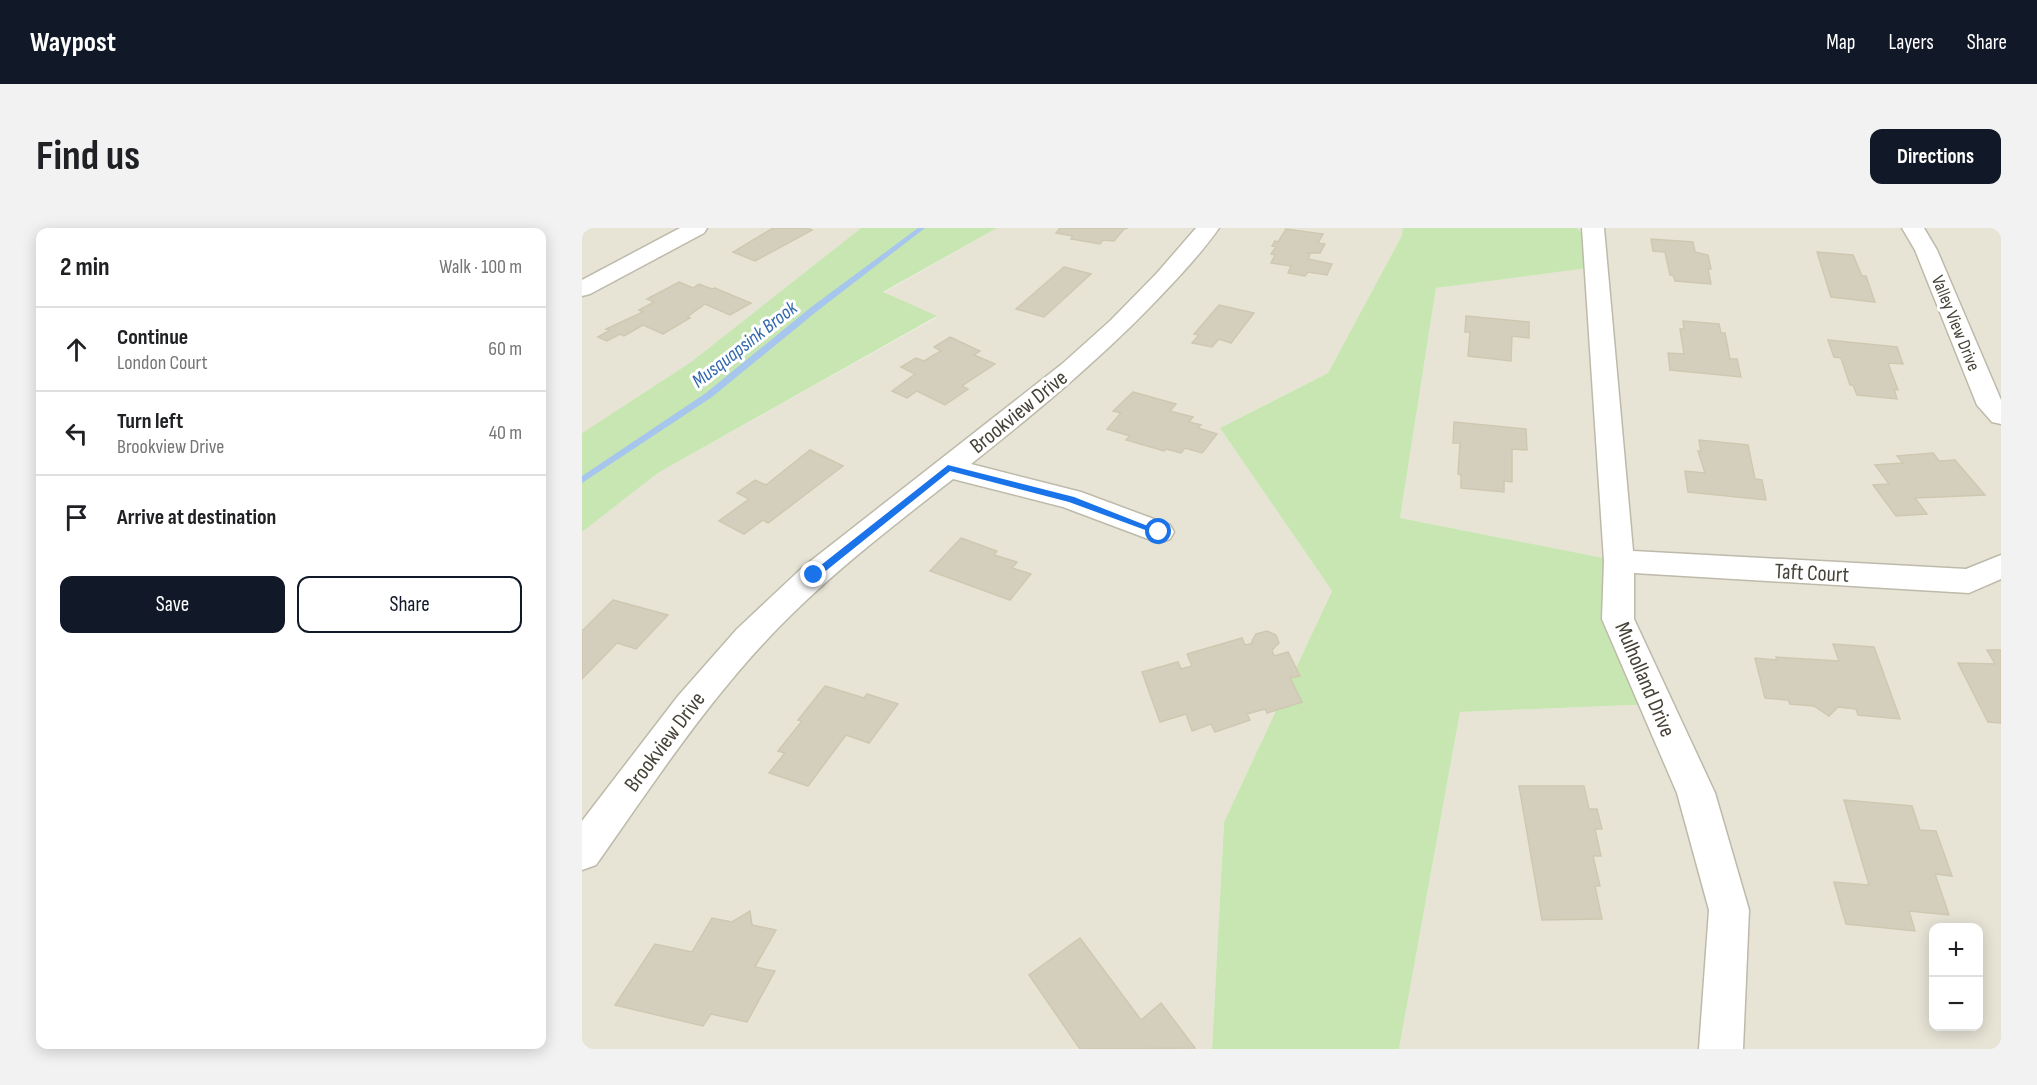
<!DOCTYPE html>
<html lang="en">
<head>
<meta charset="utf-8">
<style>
	body { margin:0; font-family:"Sofia Sans Condensed",sans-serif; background:#f2f2f2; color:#202124 }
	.controls { position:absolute; right:18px; bottom:18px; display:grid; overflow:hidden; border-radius:12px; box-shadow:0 3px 15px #0003 }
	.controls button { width:54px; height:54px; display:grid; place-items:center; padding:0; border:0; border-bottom:2px solid #e0e0e0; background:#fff; color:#202124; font:30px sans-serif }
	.stop { position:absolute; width:18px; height:18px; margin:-14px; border:4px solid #1a73e8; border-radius:50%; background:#fff }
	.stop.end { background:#1a73e8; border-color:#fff; box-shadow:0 2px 6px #0008 }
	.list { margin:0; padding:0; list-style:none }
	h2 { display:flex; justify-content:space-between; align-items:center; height:78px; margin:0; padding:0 24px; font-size:26px }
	h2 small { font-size:20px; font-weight:400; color:#757577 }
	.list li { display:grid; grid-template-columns:39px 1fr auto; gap:18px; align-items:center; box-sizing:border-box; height:84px; padding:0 24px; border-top:2px solid #e0e0e0 }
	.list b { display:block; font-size:22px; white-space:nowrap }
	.list p { margin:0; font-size:20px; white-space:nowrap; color:#757577 }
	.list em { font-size:20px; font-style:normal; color:#757577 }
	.actions { display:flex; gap:12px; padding:18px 24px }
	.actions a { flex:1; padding:14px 0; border:2px solid #111827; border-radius:12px; text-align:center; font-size:21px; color:#111827 }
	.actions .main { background:#111827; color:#fff }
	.icon { flex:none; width:33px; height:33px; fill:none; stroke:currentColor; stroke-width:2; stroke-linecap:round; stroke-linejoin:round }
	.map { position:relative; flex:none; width:1419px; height:821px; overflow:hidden; border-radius:12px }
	header { display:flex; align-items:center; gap:36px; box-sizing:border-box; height:84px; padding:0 30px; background:#111827; color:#fff }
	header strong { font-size:28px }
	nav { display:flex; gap:33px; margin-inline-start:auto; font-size:21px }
	.intro { display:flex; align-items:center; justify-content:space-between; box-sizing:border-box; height:144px; padding:0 36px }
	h1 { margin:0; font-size:42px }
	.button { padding:15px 27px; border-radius:12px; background:#111827; color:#fff; font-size:21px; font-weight:700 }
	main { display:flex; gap:36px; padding:0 36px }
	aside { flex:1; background:#fff; border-radius:12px; box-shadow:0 3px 15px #0003 }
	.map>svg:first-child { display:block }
	.residential { fill:#e7e4d6; fill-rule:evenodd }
	.green { fill:#c7e6b2 }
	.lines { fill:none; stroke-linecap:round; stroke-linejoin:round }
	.stream { fill:#a6c6ee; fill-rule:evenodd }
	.building { fill:#d4cfbd; stroke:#cfc8b1; stroke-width:1.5 }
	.minor-casing { stroke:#bebaaa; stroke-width:3 }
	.minor { fill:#fff; fill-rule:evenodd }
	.route { fill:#1a73e8 }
	.labels { text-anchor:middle; stroke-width:6; stroke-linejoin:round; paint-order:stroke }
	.far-street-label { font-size:18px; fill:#464237; stroke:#fff }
	.far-water-label { font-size:20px; font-style:italic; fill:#3368ae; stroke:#fff }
	.street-label { font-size:22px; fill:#464237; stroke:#fff }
</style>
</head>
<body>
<header>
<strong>Waypost</strong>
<nav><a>Map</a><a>Layers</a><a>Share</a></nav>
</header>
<div class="intro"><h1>Find us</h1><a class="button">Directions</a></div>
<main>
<aside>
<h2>2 min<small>Walk · 100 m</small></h2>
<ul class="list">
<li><svg class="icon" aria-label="ahead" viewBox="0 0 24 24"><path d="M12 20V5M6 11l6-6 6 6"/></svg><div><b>Continue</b><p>London Court</p></div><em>60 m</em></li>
<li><svg class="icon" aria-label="left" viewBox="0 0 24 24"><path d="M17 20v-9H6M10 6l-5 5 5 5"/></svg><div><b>Turn left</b><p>Brookview Drive</p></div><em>40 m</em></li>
<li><svg class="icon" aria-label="arrive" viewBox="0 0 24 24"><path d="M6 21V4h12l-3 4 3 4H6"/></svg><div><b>Arrive at destination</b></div></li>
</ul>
<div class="actions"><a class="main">Save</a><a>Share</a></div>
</aside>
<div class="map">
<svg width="1419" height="821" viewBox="0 0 1419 821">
	<rect width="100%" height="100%" fill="#f3f1e8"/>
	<g class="residential">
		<path d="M 0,0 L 279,0 L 109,134 L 0,205 Z"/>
		<path d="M 415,0 L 821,0 L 819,9 L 746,145 L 638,200 L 750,363 L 642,594 L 630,821 L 0,821 L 0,304 L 76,245 L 355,89 L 301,65 Z"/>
		<path d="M 995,0 L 1419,0 L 1419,821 L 817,821 L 878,484 L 1074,476 L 1037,333 L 818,290 L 854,60 L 1013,39 L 1012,17 ZM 1352,700 L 1396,700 L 1396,798 L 1352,798 Z"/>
	</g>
	<g class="green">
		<path d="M 279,0 L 415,0 L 301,64 L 355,88 L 76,245 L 0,304 L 0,205 L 109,134 Z"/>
		<path d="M 821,0 L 995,0 L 1012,17 L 1014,39 L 854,60 L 818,290 L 1037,333 L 1036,391 L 1074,476 L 878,484 L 817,821 L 630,821 L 642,594 L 750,363 L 638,200 L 746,145 L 819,9 Z"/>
	</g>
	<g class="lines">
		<path class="stream" d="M 336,0 L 343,0 L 234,84 L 130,169 L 0,255 L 0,248 L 124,165 L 228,80 Z"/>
	</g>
	<g class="building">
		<path d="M 191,0 L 225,0 L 230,2 L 173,33 L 151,24 Z"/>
		<path d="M 478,0 L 546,0 L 542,1 L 532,13 L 521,12 L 518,16 L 489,11 L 491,8 L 474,5 Z"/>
		<path d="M 704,1 L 741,6 L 736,15 L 743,16 L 738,25 L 725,25 L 728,27 L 726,31 L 750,36 L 745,47 L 726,44 L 723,48 L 706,45 L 709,38 L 689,35 L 693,27 L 689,26 L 694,19 L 690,18 L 693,13 L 696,14 Z"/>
		<path d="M 1069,11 L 1111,14 L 1113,24 L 1126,27 L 1129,41 L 1126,41 L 1129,56 L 1093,53 L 1091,47 L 1088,47 L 1083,24 L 1071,23 Z"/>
		<path d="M 1235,24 L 1271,27 L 1280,48 L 1284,48 L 1293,74 L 1249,69 Z"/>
		<path d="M 482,39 L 509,46 L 462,89 L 434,81 Z"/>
		<path d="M 97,54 L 111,60 L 117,56 L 130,61 L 133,60 L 169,75 L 148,87 L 123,76 L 105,89 L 108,90 L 81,106 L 61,97 L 42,108 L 38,106 L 25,113 L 16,109 L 28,102 L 24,101 L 61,84 L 57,82 L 72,74 L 65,71 Z"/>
		<path d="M 637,77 L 672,85 L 649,115 L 637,111 L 630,119 L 610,115 L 617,107 L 612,106 Z"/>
		<path d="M 884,88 L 947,94 L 947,110 L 930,108 L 929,133 L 886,128 L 888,104 L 883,104 Z"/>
		<path d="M 1101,93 L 1137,96 L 1139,105 L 1143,105 L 1148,131 L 1155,131 L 1159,149 L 1088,142 L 1086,125 L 1102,126 L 1098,101 L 1102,101 Z"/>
		<path d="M 368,109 L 398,123 L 392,127 L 413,136 L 380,158 L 386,161 L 363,177 L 335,163 L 325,170 L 310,163 L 333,146 L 319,139 L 334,130 L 342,133 L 359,123 L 352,119 Z"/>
		<path d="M 1246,112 L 1315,119 L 1321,136 L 1306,135 L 1316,162 L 1312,161 L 1315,171 L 1275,167 L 1271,157 L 1268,157 L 1259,130 L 1252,129 Z"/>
		<path d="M 551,164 L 594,176 L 588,183 L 611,189 L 607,194 L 619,197 L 616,200 L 635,206 L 620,225 L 603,220 L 599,225 L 584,221 L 582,223 L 544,212 L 548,208 L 525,201 L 539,185 L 531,183 Z"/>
		<path d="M 872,194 L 944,201 L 945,222 L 930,221 L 930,254 L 922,253 L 922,264 L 879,260 L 879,247 L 876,246 L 878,215 L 871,215 Z"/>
		<path d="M 1117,212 L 1166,217 L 1173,251 L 1180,252 L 1184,272 L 1106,264 L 1103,243 L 1123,245 L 1116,223 L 1119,224 Z"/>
		<path d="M 228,222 L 261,238 L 186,295 L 181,292 L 162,306 L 137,293 L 167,271 L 155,265 L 173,252 L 184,257 Z"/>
		<path d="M 1351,225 L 1357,233 L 1373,232 L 1403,267 L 1333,270 L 1345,286 L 1314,288 L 1291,257 L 1307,256 L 1293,237 L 1321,235 L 1315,228 Z"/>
		<path d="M 379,310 L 415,323 L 412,327 L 435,334 L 430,340 L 449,346 L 428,372 L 348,343 Z"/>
		<path d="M 31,372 L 86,387 L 54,421 L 35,415 L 0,451 L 0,403 Z"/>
		<path d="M 685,403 L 694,407 L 697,415 L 690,422 L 692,428 L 706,424 L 718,448 L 708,450 L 720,474 L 685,485 L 683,481 L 665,486 L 668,492 L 633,504 L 629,496 L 610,503 L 604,486 L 578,494 L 560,444 L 596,434 L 599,441 L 610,438 L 605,426 L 660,410 L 663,417 L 671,415 L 670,413 L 674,406 Z"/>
		<path d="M 1251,416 L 1292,419 L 1318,491 L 1276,487 L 1274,481 L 1256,479 L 1247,488 L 1232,478 L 1208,476 L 1206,472 L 1183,470 L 1173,430 L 1195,432 L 1194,429 L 1257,433 Z"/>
		<path d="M 1405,422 L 1419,422 L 1419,495 L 1406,494 L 1376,435 L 1413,436 Z"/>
		<path d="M 243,458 L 282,470 L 285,466 L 316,476 L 287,515 L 264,507 L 226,558 L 187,545 L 203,525 L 196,523 L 220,493 L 216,492 Z"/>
		<path d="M 937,558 L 1002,558 L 1007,581 L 1015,581 L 1020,601 L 1013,601 L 1019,628 L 1011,628 L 1018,658 L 1013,658 L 1020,691 L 960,692 Z"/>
		<path d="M 1262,572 L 1330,578 L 1338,602 L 1354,603 L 1370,648 L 1353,646 L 1367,687 L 1327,683 L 1333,703 L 1264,696 L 1252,654 L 1287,657 Z"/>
		<path d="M 168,683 L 170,697 L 194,702 L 173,739 L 193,743 L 165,794 L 129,786 L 121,798 L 33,777 L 73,716 L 110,724 L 130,690 L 150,694 Z"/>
		<path d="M 498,710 L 559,792 L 579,775 L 613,820 L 498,821 L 447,747 Z"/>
	</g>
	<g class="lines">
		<defs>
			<g id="minor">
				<path d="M 98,0 L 125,0 L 122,5 L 8,66 L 0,68 L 0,52 Z"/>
				<path d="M 614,0 L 637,0 C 618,27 594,52 571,76 C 515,134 452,186 389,236 L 499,264 L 588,297 L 592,304 L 588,311 L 577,315 L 481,279 L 371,251 C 316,294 260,337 210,386 C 134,460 75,550 14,637 L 0,642 L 0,593 L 96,468 L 155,401 L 221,339 L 480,136 L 529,92 L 575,45 Z"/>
				<path d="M 1000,0 L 1022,0 L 1051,323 L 1384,341 L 1419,327 L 1419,351 L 1387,365 L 1052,345 L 1052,391 L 1133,565 L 1167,682 L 1161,821 L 1117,821 L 1127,682 L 1095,565 L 1020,391 L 1022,333 Z"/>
				<path d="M 1320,0 L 1342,0 L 1355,22 L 1419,172 L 1419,196 L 1410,194 L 1395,177 L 1333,22 Z"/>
			</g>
		</defs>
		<use href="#minor" class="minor-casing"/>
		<use href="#minor" class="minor"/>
	</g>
	<path class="route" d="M 366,237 L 492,269 L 581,304 L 577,307 L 487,274 L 368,243 L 235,350 L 229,350 L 229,345 Z"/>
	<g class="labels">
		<g class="far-street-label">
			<text transform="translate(1374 95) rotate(68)" y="6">Valley View Drive</text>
		</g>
		<g class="far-water-label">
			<text transform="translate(162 116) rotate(-38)" y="7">Musquapsink Brook</text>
		</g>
		<g class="street-label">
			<text transform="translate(436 183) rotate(-39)" y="8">Brookview Drive</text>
			<text transform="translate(1230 344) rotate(3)" y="8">Taft Court</text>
			<text transform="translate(1064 451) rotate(67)" y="8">Mulholland Drive</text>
			<text transform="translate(82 513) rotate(-53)" y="8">Brookview Drive</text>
		</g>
	</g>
</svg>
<div class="controls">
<button>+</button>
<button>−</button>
</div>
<div class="stop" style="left:577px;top:304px"></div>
<div class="stop end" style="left:232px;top:347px"></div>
</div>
</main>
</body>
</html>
